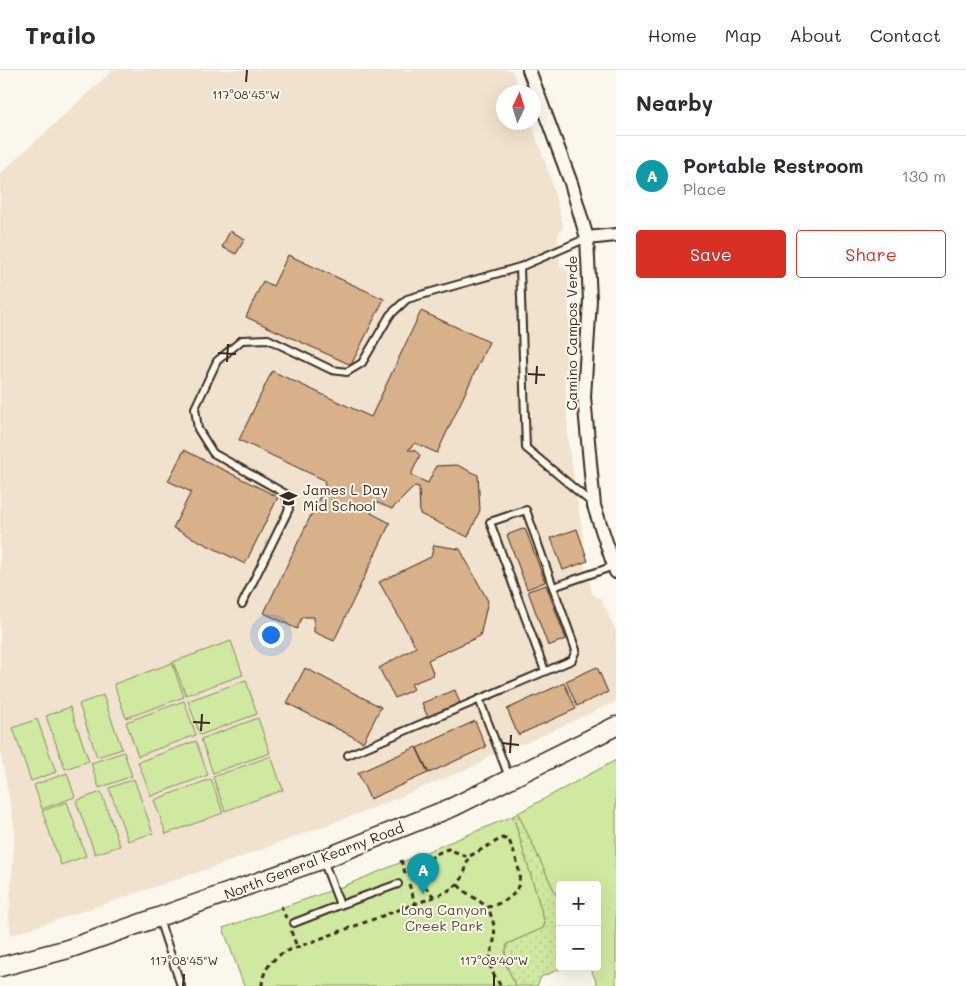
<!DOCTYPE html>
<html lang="en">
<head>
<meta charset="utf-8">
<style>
	body { margin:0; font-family:Mali,sans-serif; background:#f7f7f7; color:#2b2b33 }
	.controls { position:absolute; right:15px; bottom:15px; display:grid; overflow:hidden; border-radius:5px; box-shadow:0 5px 20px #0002 }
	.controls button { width:45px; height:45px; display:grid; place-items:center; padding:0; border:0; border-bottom:1px solid #e1e1e2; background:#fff; color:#2b2b33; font:25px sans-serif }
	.compass { position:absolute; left:496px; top:15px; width:45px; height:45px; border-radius:50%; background:#fff; box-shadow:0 5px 20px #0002; rotate:4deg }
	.you { position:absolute; left:270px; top:564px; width:18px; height:18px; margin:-12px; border:4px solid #fff; border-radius:50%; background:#1a73e8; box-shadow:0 0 0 8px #1a73e833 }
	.badge { display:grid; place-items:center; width:32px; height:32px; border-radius:50%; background:#d93025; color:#fff; font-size:16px; font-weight:700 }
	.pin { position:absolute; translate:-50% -41px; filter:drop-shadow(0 1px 2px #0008) }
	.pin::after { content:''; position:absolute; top:26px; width:18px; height:15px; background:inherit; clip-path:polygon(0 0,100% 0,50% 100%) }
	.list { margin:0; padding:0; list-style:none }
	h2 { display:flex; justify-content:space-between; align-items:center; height:65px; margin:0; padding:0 20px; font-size:21px }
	h2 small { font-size:16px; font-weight:400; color:#7c7c81 }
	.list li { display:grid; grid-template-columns:32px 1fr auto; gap:15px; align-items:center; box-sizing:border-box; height:80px; padding:0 20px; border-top:1px solid #e1e1e2 }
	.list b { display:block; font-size:19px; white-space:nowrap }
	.list p { margin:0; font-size:16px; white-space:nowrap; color:#7c7c81 }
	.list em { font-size:16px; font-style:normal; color:#7c7c81 }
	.actions { display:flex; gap:10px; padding:15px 20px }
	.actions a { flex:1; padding:11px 0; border:1px solid #d93025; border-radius:5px; text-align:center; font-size:18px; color:#d93025 }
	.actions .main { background:#d93025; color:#fff }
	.map { position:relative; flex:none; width:616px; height:916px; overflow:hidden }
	header { display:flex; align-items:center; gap:30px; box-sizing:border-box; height:70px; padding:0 25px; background:#fff; border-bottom:1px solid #e1e1e2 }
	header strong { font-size:24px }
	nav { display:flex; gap:28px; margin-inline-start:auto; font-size:18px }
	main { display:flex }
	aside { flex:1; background:#fff }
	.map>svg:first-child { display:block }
	.built { fill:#f0e2ce }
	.grass { fill:url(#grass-dots); stroke:#858a5f }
	.green { fill:#cfe9a0; stroke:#858a5f }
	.building { fill:#d8b089; stroke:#3b2a1e }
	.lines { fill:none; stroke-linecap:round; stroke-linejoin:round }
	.lane-casing { stroke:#3b2a1e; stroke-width:10 }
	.street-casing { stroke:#3b2a1e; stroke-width:16 }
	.secondary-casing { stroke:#3b2a1e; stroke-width:21 }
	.path { stroke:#3b2a1e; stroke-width:3; stroke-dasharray:5 4; stroke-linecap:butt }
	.lane { stroke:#fbf7ec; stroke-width:6 }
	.street { stroke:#fbf7ec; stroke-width:12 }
	.secondary { stroke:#fbf7ec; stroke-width:18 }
	.ticks { fill:none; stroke:#3b2a1e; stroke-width:2 }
	.labels { text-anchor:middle; stroke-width:4; stroke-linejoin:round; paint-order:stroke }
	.street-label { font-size:14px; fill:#3b2a1e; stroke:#fbf7ec }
	.poi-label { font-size:14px; fill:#3b2a1e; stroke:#fbf7ec; text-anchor:start }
	.park-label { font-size:14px; fill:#595038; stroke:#fbf7ec }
	.ticks-label { font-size:12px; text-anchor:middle; fill:#3b2a1e; stroke:#fbf7ec; stroke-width:4; stroke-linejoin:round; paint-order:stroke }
</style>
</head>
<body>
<header>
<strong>Trailo</strong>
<nav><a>Home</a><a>Map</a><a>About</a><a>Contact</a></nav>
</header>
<main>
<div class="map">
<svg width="616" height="916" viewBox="0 0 616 916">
	<defs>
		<pattern id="grass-dots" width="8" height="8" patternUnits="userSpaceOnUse" patternTransform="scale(1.25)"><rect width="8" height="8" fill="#cfe9a0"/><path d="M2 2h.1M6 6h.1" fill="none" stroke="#b3c889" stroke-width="1.8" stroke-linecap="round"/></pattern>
	</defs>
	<rect width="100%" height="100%" fill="#fbf7ec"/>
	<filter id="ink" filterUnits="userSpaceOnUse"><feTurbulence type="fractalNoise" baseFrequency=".02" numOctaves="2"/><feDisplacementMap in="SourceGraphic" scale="10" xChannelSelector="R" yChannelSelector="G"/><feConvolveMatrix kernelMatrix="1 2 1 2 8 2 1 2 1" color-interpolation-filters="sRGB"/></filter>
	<g filter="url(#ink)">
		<path class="built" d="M 113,0 L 512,0 L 520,22 L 503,22 L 503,52 L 531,53 L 550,106 L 563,156 L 558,166 L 560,197 L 568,201 L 569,255 L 565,300 L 568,370 L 586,486 L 584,494 L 593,525 L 601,529 L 616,561 L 616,631 L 526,673 L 517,674 L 486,687 L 482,693 L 368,740 L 211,798 L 11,865 L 9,848 L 15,760 L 0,680 L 0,104 Z"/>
		<path class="grass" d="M 518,743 L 560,833 L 560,897 L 565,897 L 541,907 L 537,916 L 516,916 L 504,891 L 507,874 L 543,858 L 545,853 L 513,746 Z"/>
		<g class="green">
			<path d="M 231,571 L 243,605 L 186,625 L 173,592 Z"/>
			<path d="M 172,593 L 184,627 L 126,648 L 114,614 Z"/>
			<path d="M 246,610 L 257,644 L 200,665 L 188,631 Z"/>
			<path d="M 103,625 L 122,679 L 97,687 L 79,634 Z"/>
			<path d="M 184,631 L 196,665 L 138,686 L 126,652 Z"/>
			<path d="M 70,637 L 89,691 L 65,699 L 46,646 Z"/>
			<path d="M 258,648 L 270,683 L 213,703 L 201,669 Z"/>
			<path d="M 37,649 L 56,702 L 31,711 L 13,658 Z"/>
			<path d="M 196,671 L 208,705 L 151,726 L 138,692 Z"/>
			<path d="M 124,682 L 132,706 L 99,718 L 91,693 Z"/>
			<path d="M 271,686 L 283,720 L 225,741 L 213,707 Z"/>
			<path d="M 616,690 L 616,916 L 598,916 L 590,897 L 597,897 L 597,815 L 560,815 L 560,833 L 518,743 Z"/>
			<path d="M 67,703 L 75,727 L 42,739 L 34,715 Z"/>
			<path d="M 134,709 L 153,763 L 128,771 L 109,718 Z"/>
			<path d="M 211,709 L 223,743 L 166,764 L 154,730 Z"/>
			<path d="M 101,722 L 120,776 L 95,784 L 76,731 Z"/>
			<path d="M 67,732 L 86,786 L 61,795 L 42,741 Z"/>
			<path d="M 513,746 L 545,853 L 543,858 L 507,874 L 504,891 L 516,916 L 244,916 L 223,858 L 344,816 Z"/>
		</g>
		<g class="building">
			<path d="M 230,161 L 245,169 L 236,184 L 222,177 Z"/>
			<path d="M 288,185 L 384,229 L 351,295 L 246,247 L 263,211 L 273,216 Z"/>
			<path d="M 421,241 L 489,272 L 437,383 L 415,373 L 408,380 L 414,380 L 420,385 L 411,405 L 428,413 L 436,396 L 457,395 L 478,405 L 480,440 L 468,467 L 420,444 L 419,417 L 415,416 L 392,439 L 376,432 L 371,443 L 390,453 L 334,571 L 314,562 L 314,547 L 302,547 L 297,559 L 264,543 L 325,416 L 324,410 L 239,370 L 272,301 L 371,347 Z"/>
			<path d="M 184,380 L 278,427 L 245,494 L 173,458 L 191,422 L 168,411 Z"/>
			<path d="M 525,458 L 545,512 L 527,519 L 507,465 Z"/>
			<path d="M 577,459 L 588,491 L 563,500 L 551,468 Z"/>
			<path d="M 434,475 L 460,479 L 488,531 L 480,566 L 428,590 L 434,605 L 411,614 L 414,619 L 395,628 L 379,598 L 416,577 L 379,512 L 431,487 Z"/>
			<path d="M 546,515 L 566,569 L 548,576 L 528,521 Z"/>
			<path d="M 597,597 L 608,622 L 577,636 L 566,611 Z"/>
			<path d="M 305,598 L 381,637 L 363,672 L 287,633 Z"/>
			<path d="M 564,613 L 576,639 L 518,665 L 507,639 Z"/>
			<path d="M 455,620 L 461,636 L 428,648 L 422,633 Z"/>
			<path d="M 475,651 L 486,677 L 429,703 L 417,678 Z"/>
			<path d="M 416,677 L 428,703 L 370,729 L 358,703 Z"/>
		</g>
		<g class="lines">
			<defs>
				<g id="lane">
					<path d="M 587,168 L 520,197 L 526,378 L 593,434"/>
					<path d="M 242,534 L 289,439 L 286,424 L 213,383 L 198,359 L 195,338 L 217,291 L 242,270 L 268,269 L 332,300 L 347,302 L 362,293 L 390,245 L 407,229 L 520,197"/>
					<path d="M 545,601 L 490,452 L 526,440 L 553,517"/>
					<path d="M 479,629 L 509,707"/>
					<path d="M 348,685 L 572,590 L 576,580 L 553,517 L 614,496"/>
					<path d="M 323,790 L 340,835 L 398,814"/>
					<path d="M 159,849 L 181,916"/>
					<path d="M 294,853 L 340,835"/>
				</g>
				<g id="street">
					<path d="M 529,0 L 571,113 L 587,168 L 590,230 L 584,327 L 594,436 L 616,502"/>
					<path d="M 587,168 L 616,165"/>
				</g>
				<path id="secondary" d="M 0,897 L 68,879 L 323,789 L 453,737 L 616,656"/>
			</defs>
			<use href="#lane" class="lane-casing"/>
			<use href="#street" class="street-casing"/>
			<use href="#secondary" class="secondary-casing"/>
			<g class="path">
				<path d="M 401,790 L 406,806"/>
				<path d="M 409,814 L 415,833"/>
				<path d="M 458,815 L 464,821 L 488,837"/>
				<path d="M 434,827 L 421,812 C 419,794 433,784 448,779 L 468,787"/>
				<path d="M 281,836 L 286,848"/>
				<path d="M 291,861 L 297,877"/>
				<path d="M 262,916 C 262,901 272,889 284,882 L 434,827 C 458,817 464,813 468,787 L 502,768 L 509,770 C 522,803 530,826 488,837 C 490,843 493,850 494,856 C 498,885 478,884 501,916"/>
			</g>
			<use href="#lane" class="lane"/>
			<use href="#street" class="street"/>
			<use href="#secondary" class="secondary"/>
		</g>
	</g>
	<path class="ticks" d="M 246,12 L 247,0M 218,283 L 236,284M 227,292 L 228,274M 528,304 L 545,305M 536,314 L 537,296M 193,652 L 210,653M 201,661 L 202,644M 502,673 L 519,675M 510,683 L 511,665M 183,916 L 184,904M 494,916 L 494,904"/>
	<defs>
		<symbol id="school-bare" viewBox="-9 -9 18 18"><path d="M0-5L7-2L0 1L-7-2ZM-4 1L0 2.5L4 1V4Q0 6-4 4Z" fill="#3b2a1e" stroke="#fbf7ec" stroke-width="2.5" paint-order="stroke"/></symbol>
	</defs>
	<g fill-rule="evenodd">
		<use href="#school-bare" x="276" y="416" width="25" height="25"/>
	</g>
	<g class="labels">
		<g class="street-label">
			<text transform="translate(572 263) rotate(-90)" y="5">Camino Campos Verde</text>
			<text transform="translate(314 791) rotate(-21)" y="5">North General Kearny Road</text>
		</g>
		<g class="poi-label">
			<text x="303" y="425">James L Day<tspan x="303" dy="16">Mid School</tspan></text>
		</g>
		<g class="park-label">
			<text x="444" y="845">Long Canyon<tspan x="444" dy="16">Creek Park</tspan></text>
		</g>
	</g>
	<g class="ticks-label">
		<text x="246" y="29">117°08'45"W</text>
		<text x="184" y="895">117°08'45"W</text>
		<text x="494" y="895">117°08'40"W</text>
	</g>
</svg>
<div class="controls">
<button>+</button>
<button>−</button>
</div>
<svg class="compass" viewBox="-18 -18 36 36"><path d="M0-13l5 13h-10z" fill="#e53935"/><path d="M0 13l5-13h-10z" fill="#7c7c81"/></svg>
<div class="you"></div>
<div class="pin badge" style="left:423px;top:824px;background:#0f9aa8">A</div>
</div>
<aside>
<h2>Nearby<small></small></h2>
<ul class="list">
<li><span class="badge" style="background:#0f9aa8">A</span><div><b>Portable Restroom</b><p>Place</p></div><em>130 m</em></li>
</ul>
<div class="actions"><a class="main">Save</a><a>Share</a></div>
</aside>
</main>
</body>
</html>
